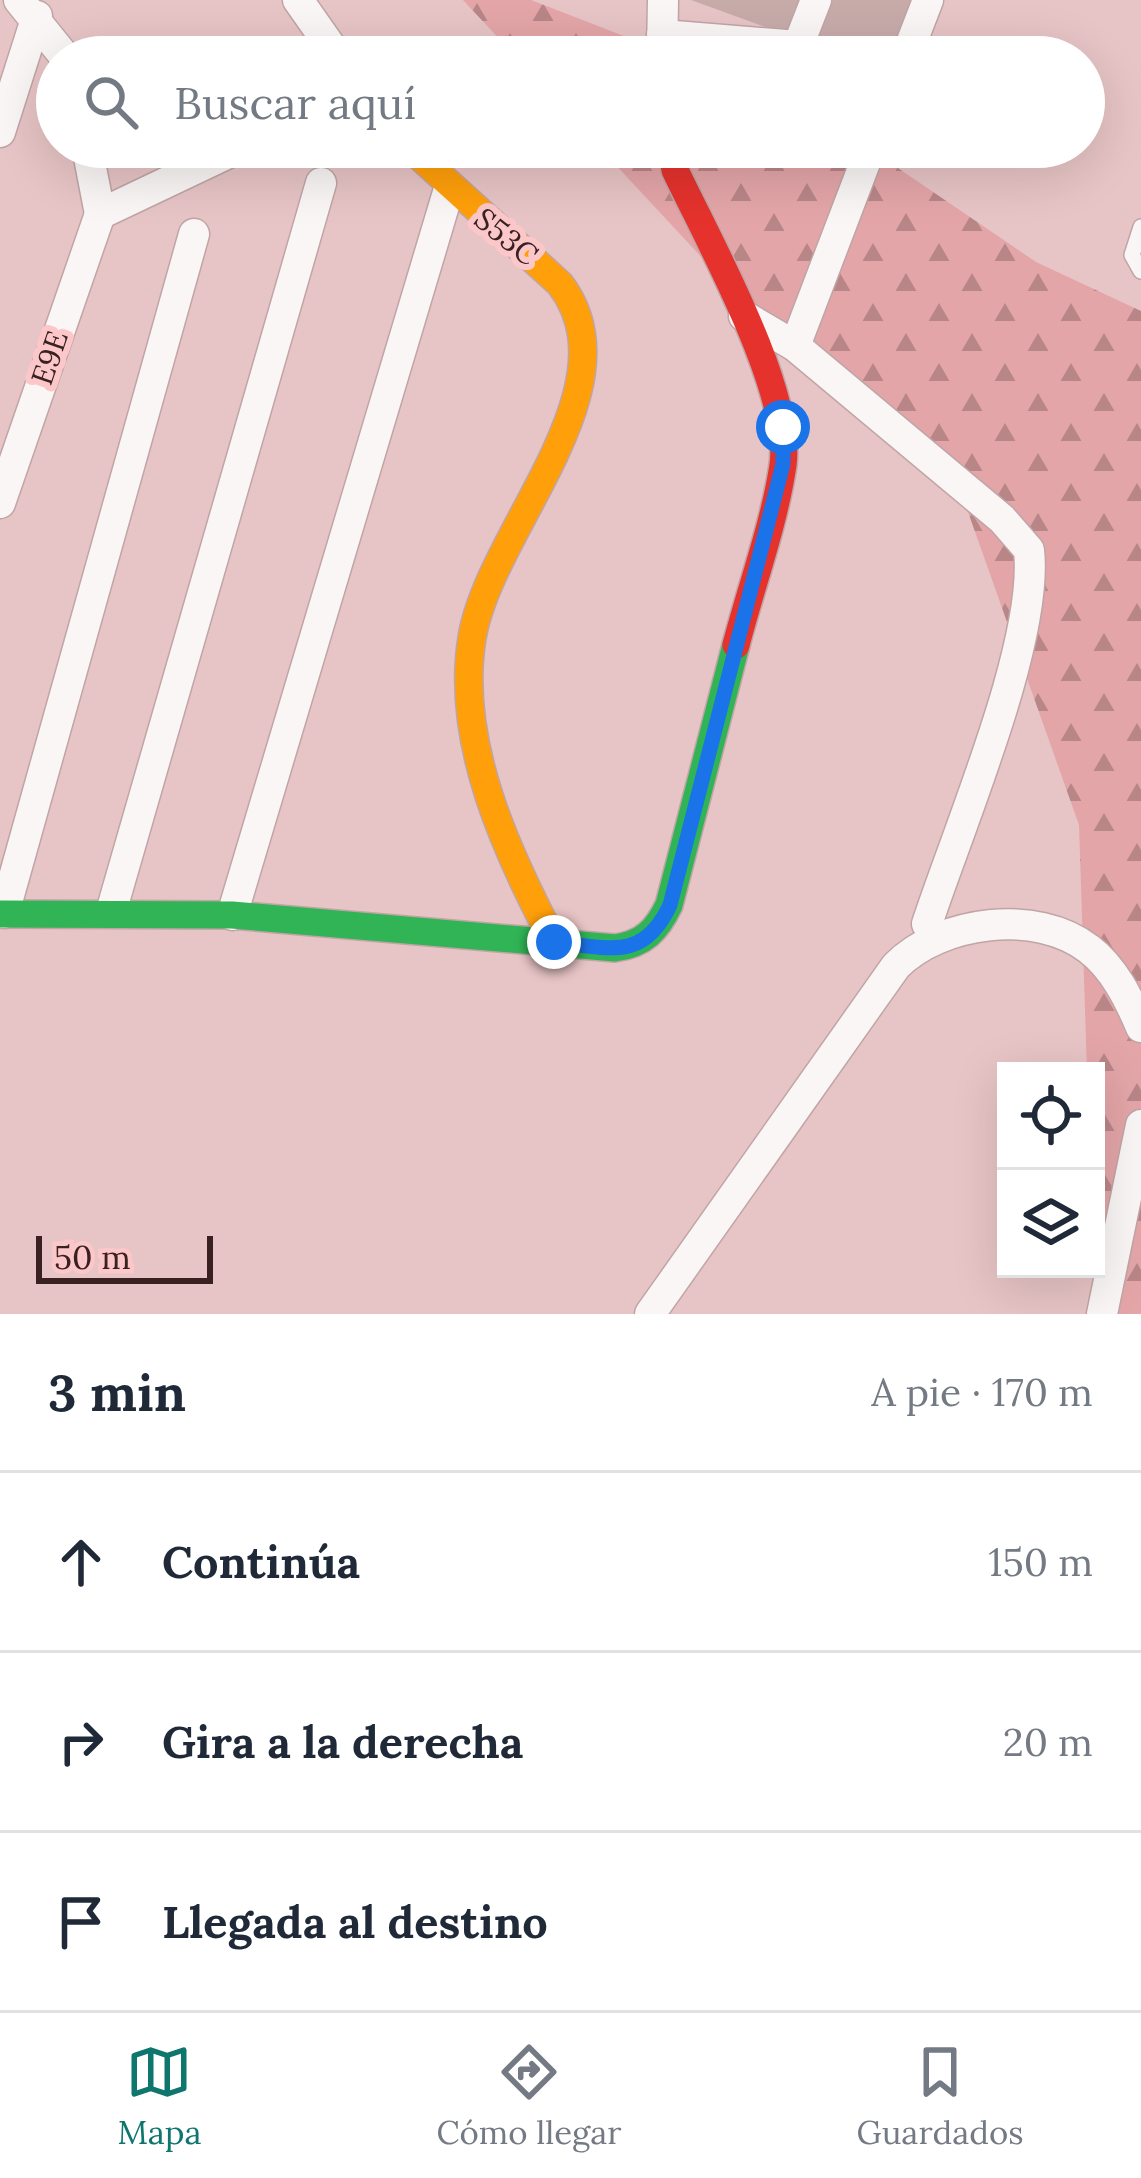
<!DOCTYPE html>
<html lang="es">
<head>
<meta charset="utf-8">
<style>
	body { margin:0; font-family:Lora,serif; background:#f6f6f7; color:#1f2937 }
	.controls { position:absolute; right:36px; bottom:36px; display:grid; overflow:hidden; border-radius:0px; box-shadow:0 12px 48px #0002 }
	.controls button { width:108px; height:108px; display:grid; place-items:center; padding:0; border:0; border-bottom:3px solid #e0e1e3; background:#fff; color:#1f2937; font:60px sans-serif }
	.scale { position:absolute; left:36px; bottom:30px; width:177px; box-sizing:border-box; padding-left:12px; border:6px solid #392122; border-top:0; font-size:33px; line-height:42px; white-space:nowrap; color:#392122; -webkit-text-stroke:9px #fbc7c8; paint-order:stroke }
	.stop { position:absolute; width:36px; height:36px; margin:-27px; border:9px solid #1a73e8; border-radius:50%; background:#fff }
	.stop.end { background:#1a73e8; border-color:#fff; box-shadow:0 3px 12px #0008 }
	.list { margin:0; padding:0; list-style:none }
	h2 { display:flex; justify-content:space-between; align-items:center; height:156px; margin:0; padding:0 48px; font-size:51px }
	h2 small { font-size:39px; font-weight:400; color:#747a83 }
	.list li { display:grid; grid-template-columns:78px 1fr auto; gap:36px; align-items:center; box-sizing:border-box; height:180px; padding:0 48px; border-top:3px solid #e0e1e3 }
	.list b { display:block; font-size:45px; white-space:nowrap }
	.list em { font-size:39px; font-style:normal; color:#747a83 }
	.icon { flex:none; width:66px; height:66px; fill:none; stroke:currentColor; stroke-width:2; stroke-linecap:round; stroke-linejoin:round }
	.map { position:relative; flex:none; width:1141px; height:1314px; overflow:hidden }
	.search { position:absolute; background:#fff; box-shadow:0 12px 48px #0002; left:36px; right:36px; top:36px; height:132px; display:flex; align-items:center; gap:30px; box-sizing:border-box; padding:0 42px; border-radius:66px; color:#747a83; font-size:45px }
	.sheet { height:696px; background:#fff }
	nav { display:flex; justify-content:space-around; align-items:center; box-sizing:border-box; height:168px; border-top:3px solid #e0e1e3; background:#fff; font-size:33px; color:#747a83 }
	nav a { display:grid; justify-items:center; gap:6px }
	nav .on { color:#0f766e }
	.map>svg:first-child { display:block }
	.forest { fill:url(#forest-firs) }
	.building { fill:#c6aba9 }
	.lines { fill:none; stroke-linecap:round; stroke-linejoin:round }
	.lane-casing { stroke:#c1a5a6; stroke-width:18 }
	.street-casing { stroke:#c1a5a6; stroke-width:33 }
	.fast-casing { stroke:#c1a5a6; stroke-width:30 }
	.slow-casing { stroke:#c1a5a6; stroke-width:30 }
	.jam-casing { stroke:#c1a5a6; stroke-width:30 }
	.lane { stroke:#fbf6f6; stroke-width:15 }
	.street { stroke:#fbf6f6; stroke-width:30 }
	.fast { stroke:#30b455; stroke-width:27 }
	.slow { stroke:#ff9f0a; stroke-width:27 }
	.jam { stroke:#e5322d; stroke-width:27 }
	.route { stroke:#1a73e8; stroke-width:15 }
	.labels { text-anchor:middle; stroke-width:12; stroke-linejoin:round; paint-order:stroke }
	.street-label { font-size:30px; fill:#392122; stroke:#fbc7c8 }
</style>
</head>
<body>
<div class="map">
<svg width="1141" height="1314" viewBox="0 0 1141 1314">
	<defs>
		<pattern id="forest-firs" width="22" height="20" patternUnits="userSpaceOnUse" patternTransform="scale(3)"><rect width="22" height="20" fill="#e3a5a8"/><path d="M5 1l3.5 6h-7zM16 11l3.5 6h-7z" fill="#b98688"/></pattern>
	</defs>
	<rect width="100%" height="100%" fill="#e7c4c5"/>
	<g class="forest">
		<path d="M 463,0 L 531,0 L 678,57 L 516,57 Z"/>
		<path d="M 599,147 L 867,147 L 1036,262 L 1141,311 L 1141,1314 L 1095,1314 L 1096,1071 L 1087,1071 L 1079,825 L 968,512 L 706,262 Z"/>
	</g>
	<g class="building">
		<path d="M 691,0 L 810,0 L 796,38 Z"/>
		<path d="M 823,0 L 919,0 L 898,57 L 850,57 L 807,41 Z"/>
	</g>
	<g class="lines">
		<defs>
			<path id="lane" d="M 1141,227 L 1132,255 L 1141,271"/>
			<g id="street">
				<path d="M 19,0 L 65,57"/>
				<path d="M 298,0 L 338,57"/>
				<path d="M 662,35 L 798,46 L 827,57"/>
				<path d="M 798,46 L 816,0"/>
				<path d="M 662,57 L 663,0"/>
				<path d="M 906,57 L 928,0"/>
				<path d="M 0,132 L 37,16"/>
				<path d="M 87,147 L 100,214"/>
				<path d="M 100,214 L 241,147"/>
				<path d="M 744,316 L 795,346 L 1002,519 L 1029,550 C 1039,642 958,829 927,924"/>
				<path d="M 795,346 L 871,147"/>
				<path d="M 0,503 L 100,214"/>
				<path d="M 111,912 L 321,183"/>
				<path d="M 4,913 L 194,234"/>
				<path d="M 232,915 L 449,189"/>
				<path d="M 650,1314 L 896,966 C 940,921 1037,908 1089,949 C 1114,968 1129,999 1141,1027"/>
				<path d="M 1102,1314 L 1141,1125"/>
			</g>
			<path id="fast" d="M 0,914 L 232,915 L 615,948 C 644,944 657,930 669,905 L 736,645"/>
			<path id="slow" d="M 409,147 L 560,284 C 639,387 489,531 472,638 C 455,742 507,853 554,942"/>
			<path id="jam" d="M 671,147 L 675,170 C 708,240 793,391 783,465 C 774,525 751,587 736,645"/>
		</defs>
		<use href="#lane" class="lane-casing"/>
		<use href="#street" class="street-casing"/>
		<use href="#fast" class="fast-casing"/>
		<use href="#slow" class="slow-casing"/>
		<use href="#jam" class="jam-casing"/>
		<use href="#lane" class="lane"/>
		<use href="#street" class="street"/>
		<use href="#fast" class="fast"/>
		<use href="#slow" class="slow"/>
		<use href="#jam" class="jam"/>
	</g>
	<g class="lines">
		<path class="route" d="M 554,942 C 608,947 643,963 670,905 L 783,464 L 783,427"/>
	</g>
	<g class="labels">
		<g class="street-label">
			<text transform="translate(506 237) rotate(39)" y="10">S53C</text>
			<text transform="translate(50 358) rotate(-71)" y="10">E9E</text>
		</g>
	</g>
</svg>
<div class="controls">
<button><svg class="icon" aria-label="locate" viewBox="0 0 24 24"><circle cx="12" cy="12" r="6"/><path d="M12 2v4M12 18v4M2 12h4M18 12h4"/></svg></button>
<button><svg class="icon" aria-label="layers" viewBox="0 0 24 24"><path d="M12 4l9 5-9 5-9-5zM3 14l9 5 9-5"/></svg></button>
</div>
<div class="scale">50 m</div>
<div class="stop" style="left:783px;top:427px"></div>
<div class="stop end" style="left:554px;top:942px"></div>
<div class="search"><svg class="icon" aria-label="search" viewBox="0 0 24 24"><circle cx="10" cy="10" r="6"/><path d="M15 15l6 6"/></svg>Buscar aquí</div>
</div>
<section class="sheet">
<h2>3 min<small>A pie · 170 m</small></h2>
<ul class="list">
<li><svg class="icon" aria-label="ahead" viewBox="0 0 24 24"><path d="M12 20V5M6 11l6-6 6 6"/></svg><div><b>Continúa</b></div><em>150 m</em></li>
<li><svg class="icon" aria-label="right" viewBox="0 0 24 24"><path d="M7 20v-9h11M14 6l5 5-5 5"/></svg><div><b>Gira a la derecha</b></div><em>20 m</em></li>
<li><svg class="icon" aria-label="arrive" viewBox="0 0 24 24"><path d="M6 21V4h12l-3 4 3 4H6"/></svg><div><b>Llegada al destino</b></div></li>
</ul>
</section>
<nav>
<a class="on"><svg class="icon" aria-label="map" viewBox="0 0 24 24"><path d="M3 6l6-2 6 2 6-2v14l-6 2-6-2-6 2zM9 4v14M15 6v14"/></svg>Mapa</a>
<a><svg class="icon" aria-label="directions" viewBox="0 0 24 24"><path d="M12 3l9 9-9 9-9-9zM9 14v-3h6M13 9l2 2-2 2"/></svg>Cómo llegar</a>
<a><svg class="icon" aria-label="saved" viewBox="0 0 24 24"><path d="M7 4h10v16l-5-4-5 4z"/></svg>Guardados</a>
</nav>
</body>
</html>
